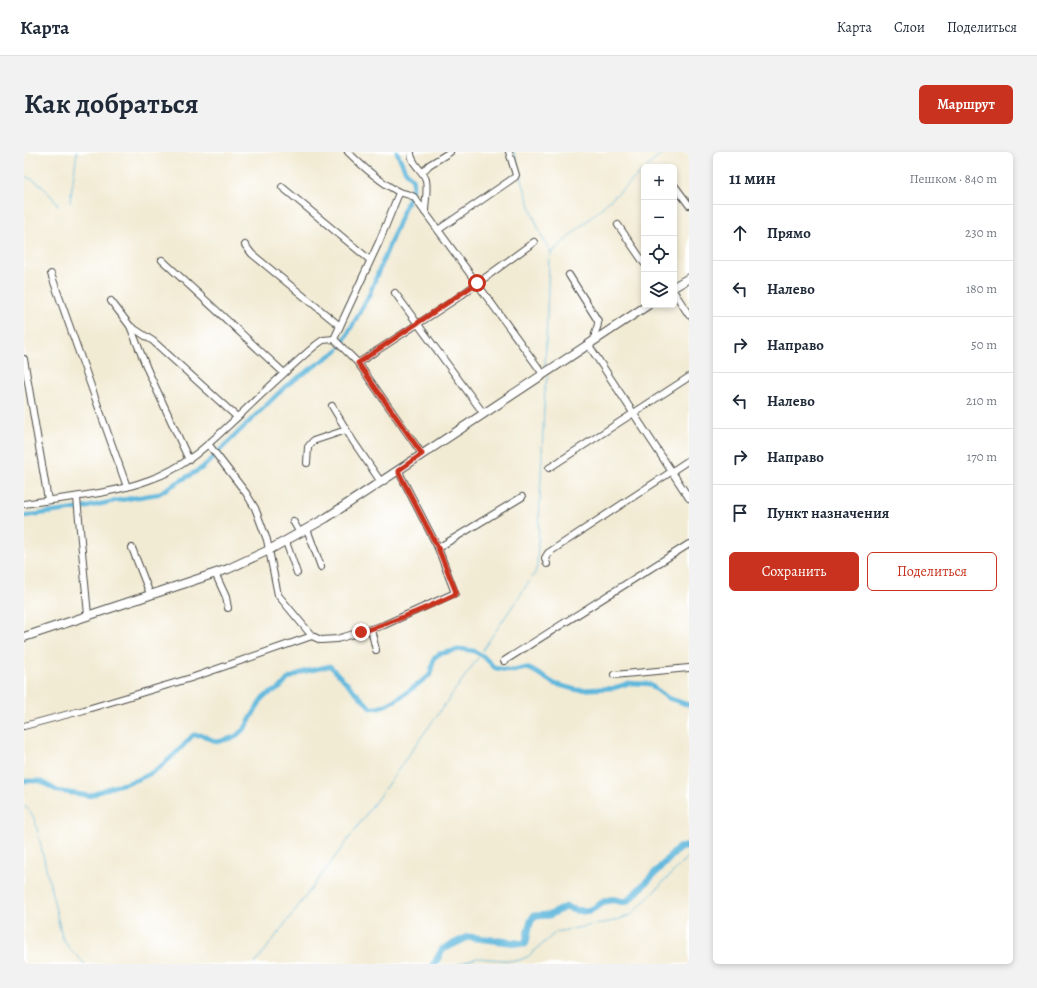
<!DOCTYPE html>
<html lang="ru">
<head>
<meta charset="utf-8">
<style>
	body { margin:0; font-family:Alegreya,serif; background:#f2f2f3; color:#1f2937 }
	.controls { position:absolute; right:12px; top:12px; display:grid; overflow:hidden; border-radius:6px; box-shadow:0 2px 6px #0003 }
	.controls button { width:36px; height:36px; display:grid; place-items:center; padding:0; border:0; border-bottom:1px solid #e0e1e3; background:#fff; color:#1f2937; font:20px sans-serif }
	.stop { position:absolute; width:12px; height:12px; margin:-9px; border:3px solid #c8321e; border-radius:50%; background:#fff }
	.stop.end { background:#c8321e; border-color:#fff; box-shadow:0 1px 4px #0008 }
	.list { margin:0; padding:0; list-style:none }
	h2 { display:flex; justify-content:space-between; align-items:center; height:52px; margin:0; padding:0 16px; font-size:17px }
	h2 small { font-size:13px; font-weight:400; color:#747a83 }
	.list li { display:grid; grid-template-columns:26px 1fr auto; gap:12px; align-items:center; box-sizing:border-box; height:56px; padding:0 16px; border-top:1px solid #e0e1e3 }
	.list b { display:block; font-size:15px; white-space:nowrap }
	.list em { font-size:13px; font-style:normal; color:#747a83 }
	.actions { display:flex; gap:8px; padding:12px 16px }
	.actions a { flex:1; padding:9px 0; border:1px solid #c8321e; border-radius:6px; text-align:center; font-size:14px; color:#c8321e }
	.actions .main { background:#c8321e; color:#fff }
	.icon { flex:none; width:22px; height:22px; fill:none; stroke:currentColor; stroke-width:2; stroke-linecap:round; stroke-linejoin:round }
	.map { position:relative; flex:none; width:665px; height:812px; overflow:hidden; border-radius:6px }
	header { display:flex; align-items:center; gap:24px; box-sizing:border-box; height:56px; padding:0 20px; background:#fff; border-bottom:1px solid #e0e1e3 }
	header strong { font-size:19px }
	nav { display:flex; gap:22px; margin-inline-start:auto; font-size:14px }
	.intro { display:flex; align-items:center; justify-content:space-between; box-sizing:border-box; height:96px; padding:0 24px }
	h1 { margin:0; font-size:28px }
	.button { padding:10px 18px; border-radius:6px; background:#c8321e; color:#fff; font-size:14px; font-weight:700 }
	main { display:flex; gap:24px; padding:0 24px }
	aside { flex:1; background:#fff; border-radius:6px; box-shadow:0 2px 6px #0003 }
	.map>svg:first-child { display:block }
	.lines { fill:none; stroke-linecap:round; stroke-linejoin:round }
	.stream { stroke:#5eb7dc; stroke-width:1 }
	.canal { stroke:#5eb7dc; stroke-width:4.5 }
	.river { stroke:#5eb7dc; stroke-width:7 }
	.minor-casing { stroke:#494844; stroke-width:8 }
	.major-casing { stroke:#494844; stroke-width:10 }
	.minor { stroke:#fff; stroke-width:6 }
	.major { stroke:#fff; stroke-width:8 }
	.route { stroke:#c8321e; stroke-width:5 }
</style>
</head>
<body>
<header>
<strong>Карта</strong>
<nav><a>Карта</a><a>Слои</a><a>Поделиться</a></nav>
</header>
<div class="intro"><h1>Как добраться</h1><a class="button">Маршрут</a></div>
<main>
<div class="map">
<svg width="665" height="812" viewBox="0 0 665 812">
	<rect width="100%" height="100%" fill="#fff"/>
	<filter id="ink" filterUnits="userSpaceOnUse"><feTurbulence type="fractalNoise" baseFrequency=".025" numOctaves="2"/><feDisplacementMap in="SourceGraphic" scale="8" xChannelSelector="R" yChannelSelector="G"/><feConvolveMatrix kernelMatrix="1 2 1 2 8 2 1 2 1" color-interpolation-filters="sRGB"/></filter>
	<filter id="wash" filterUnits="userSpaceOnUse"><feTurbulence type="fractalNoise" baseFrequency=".012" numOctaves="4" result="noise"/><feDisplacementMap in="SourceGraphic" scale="16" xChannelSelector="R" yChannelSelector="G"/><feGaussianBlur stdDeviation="0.9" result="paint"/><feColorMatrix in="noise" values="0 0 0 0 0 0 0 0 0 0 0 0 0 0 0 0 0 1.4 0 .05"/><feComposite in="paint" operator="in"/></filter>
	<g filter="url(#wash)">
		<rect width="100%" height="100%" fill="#f2ebd4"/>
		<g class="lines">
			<g class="stream">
				<path d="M 490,0 C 498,27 511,79 527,100"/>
				<path d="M 623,15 L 639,0"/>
				<path d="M 0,24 C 16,29 24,40 34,53"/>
				<path d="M 46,50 L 53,0"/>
				<path d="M 521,216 L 525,107 L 527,101 L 620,18"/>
				<path d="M 458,499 L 511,421 L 513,414 L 521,234 L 524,225"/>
				<path d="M 0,654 L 6,659 L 11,668 L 38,785 L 45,796 L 61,812"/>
				<path d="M 231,812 L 326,685 L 454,506"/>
				<path d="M 435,812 L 453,806 L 493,809 L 505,804 L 532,780 L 590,769 L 607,763 L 665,704"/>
			</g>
			<g class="canal">
				<path d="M 317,194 L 345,143 L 389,35 L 389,28 L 381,18 L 373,0"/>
				<path d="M 194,300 L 263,233 L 314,198"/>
				<path d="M 0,364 L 59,356 L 90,349 L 134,342 L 178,316 L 190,305"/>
				<path d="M 0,629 L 16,629 L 34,639 L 67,644 C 86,633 98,634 117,626 C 134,620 157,597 169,583 L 178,583 L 193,590 L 211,585 L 221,576 L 239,545 L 256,536 L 264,527 L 279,520 L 306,514 L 347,556 C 364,558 392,533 406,523 L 410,506 L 415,502 L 438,497 L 450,499 L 459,504 L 471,516 L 489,519 L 502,516 L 508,518 L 531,532 L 553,538 L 590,536 L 605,531 L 625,532 L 644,546 L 665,553"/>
			</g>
			<path class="river" d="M 410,812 L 419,797 L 444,785 L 501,792 C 505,782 503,772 510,764 L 526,763 L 541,755 C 550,758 562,762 572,755 C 577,752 579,749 586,748 C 593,747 597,751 604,749 L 655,696 L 665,694"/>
		</g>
	</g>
	<g filter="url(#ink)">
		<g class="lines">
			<defs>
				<g id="minor">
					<path d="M 324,0 C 339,15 355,29 373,39 C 378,42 384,41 390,45 L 519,222"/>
					<path d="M 387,0 C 386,11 399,18 402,28 C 404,38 401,50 401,60"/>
					<path d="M 399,20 L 405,13 L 426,0"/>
					<path d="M 650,33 L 665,53"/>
					<path d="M 258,35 L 346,108"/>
					<path d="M 594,73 L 620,111"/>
					<path d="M 414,78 L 491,25 L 492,23 L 485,0"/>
					<path d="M 221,93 L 228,102 L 316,174"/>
					<path d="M 138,108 L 260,221"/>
					<path d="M 27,122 L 103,335"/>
					<path d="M 545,123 L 574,169 C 575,176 569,180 571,188"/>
					<path d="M 650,140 L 665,163"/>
					<path d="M 371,141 L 460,262"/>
					<path d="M 87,149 L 106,174 L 129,189 L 213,265"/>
					<path d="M 106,174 L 124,219 L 165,308"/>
					<path d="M 310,187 L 355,90 L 375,41"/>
					<path d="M 310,187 L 334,211 L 398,302"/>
					<path d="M 564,192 L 665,346"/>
					<path d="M 0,207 L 24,348"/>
					<path d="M 334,211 L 432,147 L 510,90"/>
					<path d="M 308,254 L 329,289 L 357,330"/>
					<path d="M 185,293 L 222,341 L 231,356 L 243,388 L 254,443 L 288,484 L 297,488 L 313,487 L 360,473 L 431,441 L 414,396 L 377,324 L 375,318"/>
					<path d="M 283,311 L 284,295 L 289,289 L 322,278"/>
					<path d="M 525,316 L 665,225"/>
					<path d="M 53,346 L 64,463"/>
					<path d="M 0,352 C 42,345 85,343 125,328 C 164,315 191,286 220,259 C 244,236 267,214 292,193 L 299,188 L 310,187"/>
					<path d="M 269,369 L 276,381"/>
					<path d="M 283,377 L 297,415"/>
					<path d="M 262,390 L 273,421"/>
					<path d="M 108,396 L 126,442"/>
					<path d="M 414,396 L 498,345"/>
					<path d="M 523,412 L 521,406 L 524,401 L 665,308"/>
					<path d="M 191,421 L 202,445 L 204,456"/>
					<path d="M 347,477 L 352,498"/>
					<path d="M 480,509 L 665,392"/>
					<path d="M 590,523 L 665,516"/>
					<path d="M 0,574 L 60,558 L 167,526 L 288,484"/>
				</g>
				<g id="major">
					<path d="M 650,135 L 665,126"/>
					<path d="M 0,485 L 204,417 L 245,398 L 302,366 L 624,153"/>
				</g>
			</defs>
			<use href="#minor" class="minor-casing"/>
			<use href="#major" class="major-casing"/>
			<use href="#minor" class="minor"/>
			<use href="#major" class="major"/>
		</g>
	</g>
	<g class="lines" filter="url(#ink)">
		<path class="route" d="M 337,480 C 369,470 400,457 430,443 L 432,440 L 414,396 L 375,321 L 375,318 L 398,302 L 334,211 L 453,131"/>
	</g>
</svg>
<div class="controls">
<button>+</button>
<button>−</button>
<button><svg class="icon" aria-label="locate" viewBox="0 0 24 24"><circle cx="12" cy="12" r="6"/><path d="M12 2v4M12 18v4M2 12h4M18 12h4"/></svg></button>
<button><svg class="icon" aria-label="layers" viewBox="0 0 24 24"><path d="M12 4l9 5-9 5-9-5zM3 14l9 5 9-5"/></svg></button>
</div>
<div class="stop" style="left:453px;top:131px"></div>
<div class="stop end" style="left:337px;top:480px"></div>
</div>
<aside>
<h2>11 мин<small>Пешком · 840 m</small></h2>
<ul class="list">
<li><svg class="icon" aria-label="ahead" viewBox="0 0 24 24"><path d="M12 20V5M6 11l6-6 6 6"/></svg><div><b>Прямо</b></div><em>230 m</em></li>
<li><svg class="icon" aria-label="left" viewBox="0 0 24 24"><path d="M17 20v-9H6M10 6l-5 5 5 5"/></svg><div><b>Налево</b></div><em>180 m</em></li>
<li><svg class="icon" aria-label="right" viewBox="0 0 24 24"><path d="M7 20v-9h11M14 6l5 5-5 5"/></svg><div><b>Направо</b></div><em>50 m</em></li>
<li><svg class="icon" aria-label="left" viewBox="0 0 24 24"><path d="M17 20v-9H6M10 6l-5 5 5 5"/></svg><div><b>Налево</b></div><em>210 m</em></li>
<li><svg class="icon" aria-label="right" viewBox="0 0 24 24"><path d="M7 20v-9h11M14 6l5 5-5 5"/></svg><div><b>Направо</b></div><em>170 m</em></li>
<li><svg class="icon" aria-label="arrive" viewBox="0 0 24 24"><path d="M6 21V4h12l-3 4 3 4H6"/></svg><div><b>Пункт назначения</b></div></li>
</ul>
<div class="actions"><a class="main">Сохранить</a><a>Поделиться</a></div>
</aside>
</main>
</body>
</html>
